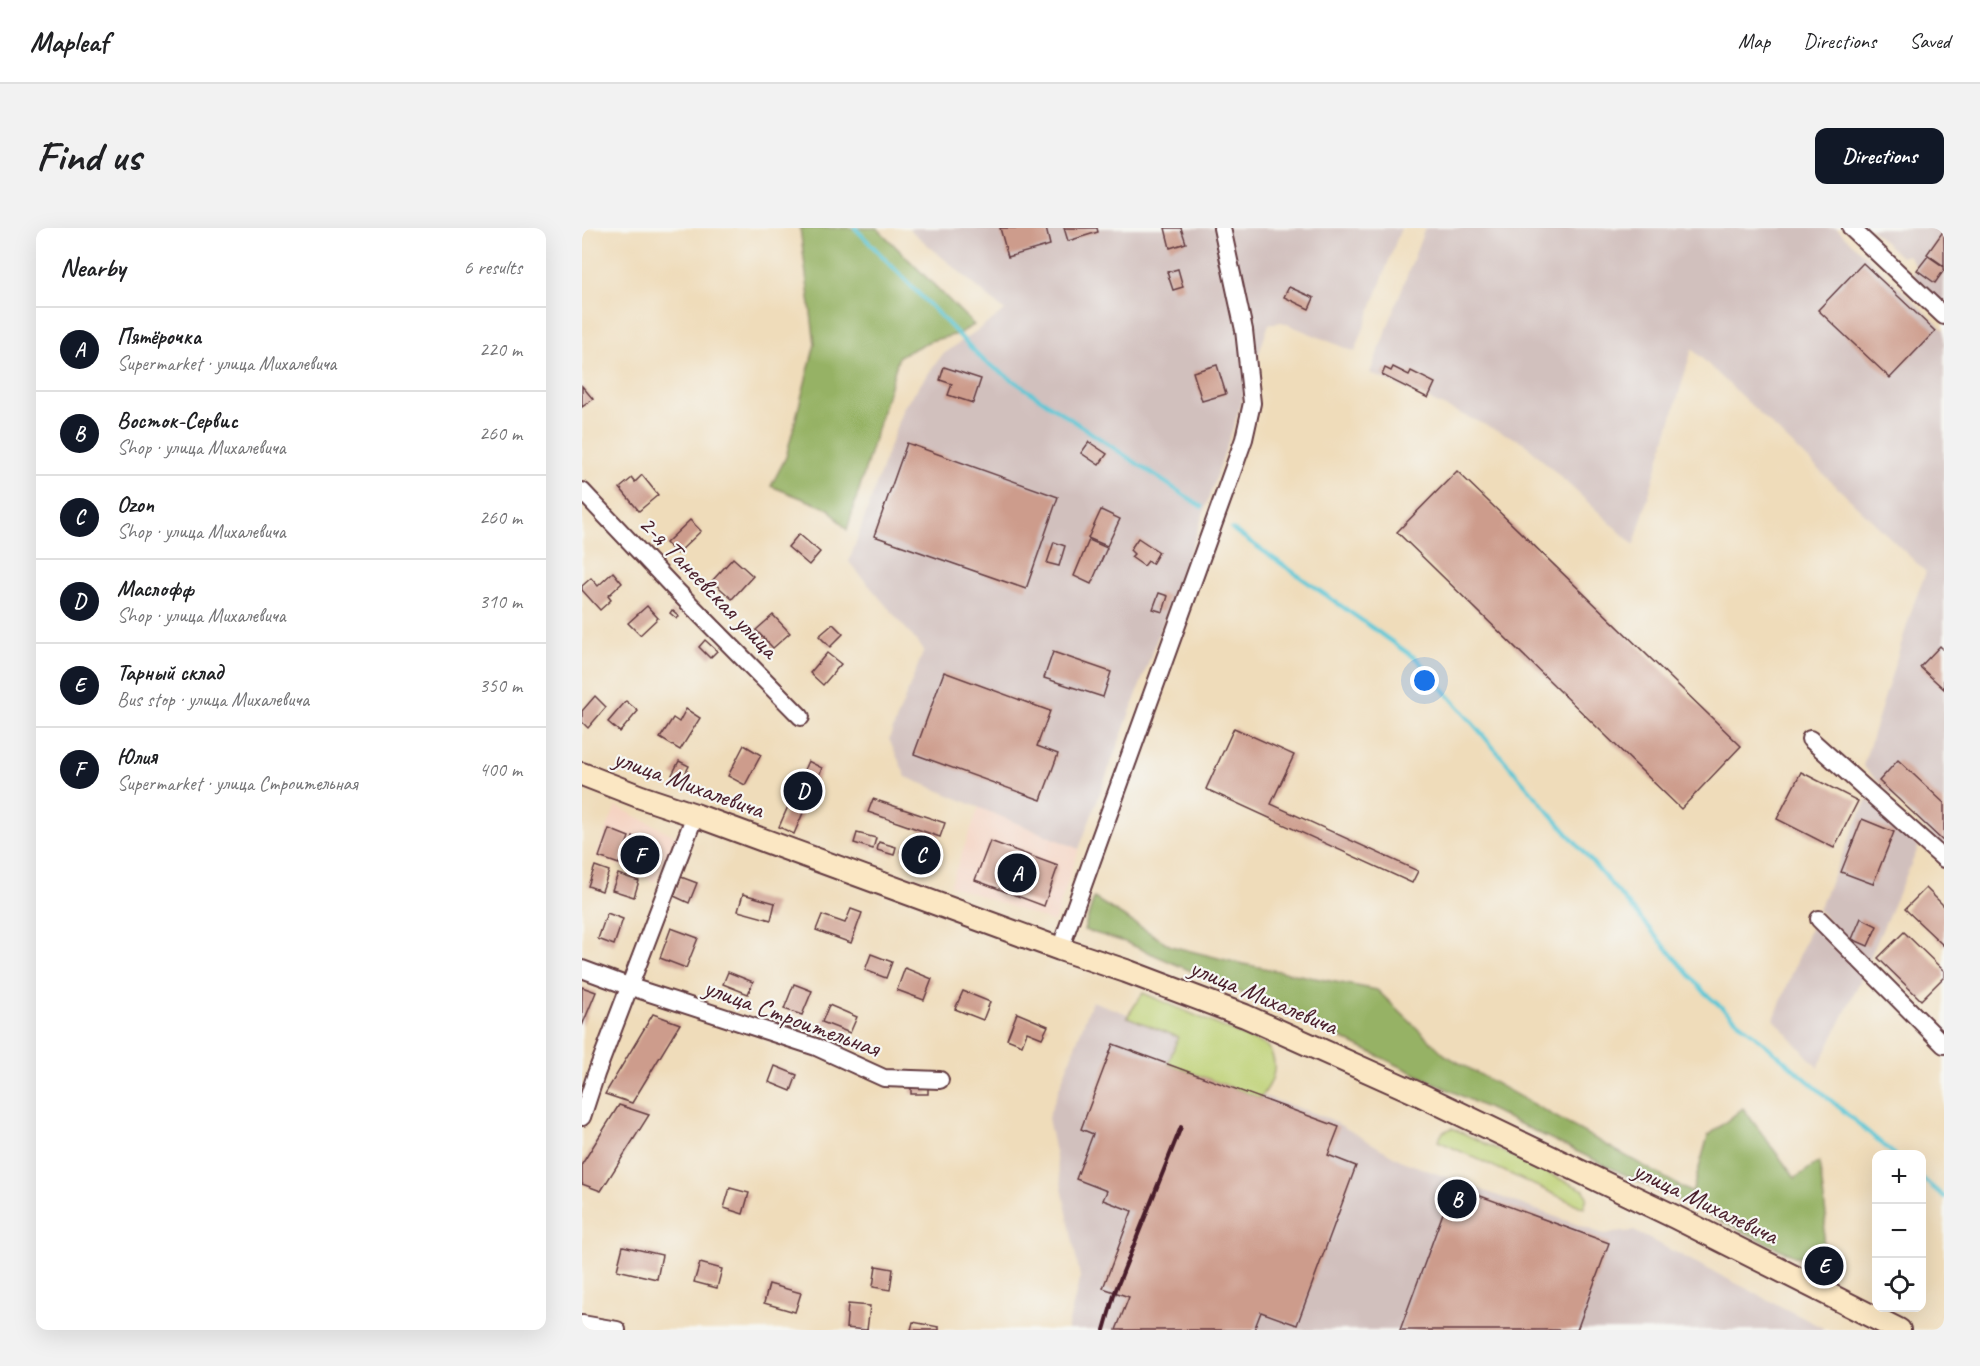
<!DOCTYPE html>
<html lang="en">
<head>
<meta charset="utf-8">
<style>
	body { margin:0; font-family:Caveat,sans-serif; background:#f2f2f2; color:#202124 }
	.controls { position:absolute; right:18px; bottom:18px; display:grid; overflow:hidden; border-radius:12px; box-shadow:0 6px 24px #0002 }
	.controls button { width:54px; height:54px; display:grid; place-items:center; padding:0; border:0; border-bottom:2px solid #e0e0e0; background:#fff; color:#202124; font:30px sans-serif }
	.you { position:absolute; left:843px; top:453px; width:21px; height:21px; margin:-15px; border:4px solid #fff; border-radius:50%; background:#1a73e8; box-shadow:0 0 0 9px #1a73e833 }
	.badge { display:grid; place-items:center; width:39px; height:39px; border-radius:50%; background:#111827; color:#fff; font-size:20px; font-weight:700 }
	.pin { position:absolute; translate:-50% -50%; border:3px solid #fff; box-shadow:0 2px 6px #0006 }
	.list { margin:0; padding:0; list-style:none }
	h2 { display:flex; justify-content:space-between; align-items:center; height:78px; margin:0; padding:0 24px; font-size:26px }
	h2 small { font-size:20px; font-weight:400; color:#757577 }
	.list li { display:grid; grid-template-columns:39px 1fr auto; gap:18px; align-items:center; box-sizing:border-box; height:84px; padding:0 24px; border-top:2px solid #e0e0e0 }
	.list b { display:block; font-size:22px; white-space:nowrap }
	.list p { margin:0; font-size:20px; white-space:nowrap; color:#757577 }
	.list em { font-size:20px; font-style:normal; color:#757577 }
	.icon { flex:none; width:33px; height:33px; fill:none; stroke:currentColor; stroke-width:2; stroke-linecap:round; stroke-linejoin:round }
	.map { position:relative; flex:none; width:1362px; height:1102px; overflow:hidden; border-radius:12px }
	header { display:flex; align-items:center; gap:36px; box-sizing:border-box; height:84px; padding:0 30px; background:#fff; border-bottom:2px solid #e0e0e0 }
	header strong { font-size:28px }
	nav { display:flex; gap:33px; margin-inline-start:auto; font-size:21px }
	.intro { display:flex; align-items:center; justify-content:space-between; box-sizing:border-box; height:144px; padding:0 36px }
	h1 { margin:0; font-size:42px }
	.button { padding:15px 27px; border-radius:12px; background:#111827; color:#fff; font-size:21px; font-weight:700 }
	main { display:flex; gap:36px; padding:0 36px }
	aside { flex:1; background:#fff; border-radius:12px; box-shadow:0 6px 24px #0002 }
	.map>svg:first-child { display:block }
	.built { fill:#f5d3c2 }
	.industrial { fill:#d1c0bd }
	.green { fill:#bdd073; stroke:#84784f; stroke-width:1.5 }
	.forest { fill:#96b265; stroke:#706848; stroke-width:1.5 }
	.lines { fill:none; stroke-linecap:round; stroke-linejoin:round }
	.stream { stroke:#5bc6d5; stroke-width:4 }
	.building { fill:#cd9c8c }
	.street-casing { stroke:#633b40; stroke-width:20 }
	.secondary-casing { stroke:#633b40; stroke-width:26 }
	.street { stroke:#fff; stroke-width:16 }
	.secondary { stroke:#fbe7c3; stroke-width:22 }
	.rail { stroke:#4a1f2b; stroke-width:4 }
	.labels { text-anchor:middle; stroke-width:4.5; stroke-linejoin:round; paint-order:stroke }
	.street-label { font-size:26px; fill:#4a1f2b; stroke:#f6f6f2 }
</style>
</head>
<body>
<header>
<strong>Mapleaf</strong>
<nav><a>Map</a><a>Directions</a><a>Saved</a></nav>
</header>
<div class="intro"><h1>Find us</h1><a class="button">Directions</a></div>
<main>
<aside>
<h2>Nearby<small>6 results</small></h2>
<ul class="list">
<li><span class="badge">A</span><div><b>Пятёрочка</b><p>Supermarket · улица Михалевича</p></div><em>220 m</em></li>
<li><span class="badge">B</span><div><b>Восток-Сервис</b><p>Shop · улица Михалевича</p></div><em>260 m</em></li>
<li><span class="badge">C</span><div><b>Ozon</b><p>Shop · улица Михалевича</p></div><em>260 m</em></li>
<li><span class="badge">D</span><div><b>Маслофф</b><p>Shop · улица Михалевича</p></div><em>310 m</em></li>
<li><span class="badge">E</span><div><b>Тарный склад</b><p>Bus stop · улица Михалевича</p></div><em>350 m</em></li>
<li><span class="badge">F</span><div><b>Юлия</b><p>Supermarket · улица Строительная</p></div><em>400 m</em></li>
</ul>
</aside>
<div class="map">
<svg width="1362" height="1102" viewBox="0 0 1362 1102">
	<rect width="100%" height="100%" fill="#f6f6f2"/>
	<filter id="ink" filterUnits="userSpaceOnUse"><feTurbulence type="fractalNoise" baseFrequency=".0167" numOctaves="2"/><feDisplacementMap in="SourceGraphic" scale="12" xChannelSelector="R" yChannelSelector="G"/><feConvolveMatrix kernelMatrix="1 2 1 2 8 2 1 2 1" color-interpolation-filters="sRGB"/></filter>
	<filter id="wash" filterUnits="userSpaceOnUse"><feTurbulence type="fractalNoise" baseFrequency=".008" numOctaves="4" result="noise"/><feDisplacementMap in="SourceGraphic" scale="24" xChannelSelector="R" yChannelSelector="G"/><feGaussianBlur stdDeviation="1.35" result="paint"/><feColorMatrix in="noise" values="0 0 0 0 0 0 0 0 0 0 0 0 0 0 0 0 0 1.4 0 .05"/><feComposite in="paint" operator="in"/></filter>
	<g filter="url(#wash)">
		<rect width="100%" height="100%" fill="#efdcba"/>
		<g class="built">
			<path d="M 34,578 L 97,610 L 73,654 L 14,628 Z"/>
			<path d="M 397,579 L 497,621 L 472,694 L 368,657 Z"/>
		</g>
		<g class="industrial">
			<path d="M 326,0 L 819,0 L 773,124 L 700,94 L 687,96 L 613,310 L 497,621 L 324,549 L 307,511 L 342,422 L 267,334 L 321,180 L 360,127 L 423,83 Z"/>
			<path d="M 843,0 L 1254,0 L 1362,102 L 1362,620 L 1281,538 L 1332,375 L 1344,344 L 1110,121 L 1052,317 L 941,214 L 788,145 Z"/>
			<path d="M 1288,0 L 1362,0 L 1362,78 L 1331,48 L 1333,37 L 1326,27 L 1319,29 Z"/>
			<path d="M 1285,571 L 1337,618 L 1286,734 L 1236,682 Z"/>
			<path d="M 1229,698 L 1281,747 L 1236,840 L 1192,791 Z"/>
			<path d="M 510,773 L 600,806 L 670,864 L 748,891 L 820,933 L 1021,1006 L 1052,1003 L 1245,1102 L 485,1102 L 498,1049 L 466,890 Z"/>
		</g>
		<g class="green">
			<path d="M 561,765 L 685,818 C 698,835 692,855 678,870 L 586,836 L 596,809 L 545,789 Z"/>
			<path d="M 870,900 L 1002,962 L 1005,969 L 1002,980 L 856,913 L 861,904 Z"/>
		</g>
		<g class="forest">
			<path d="M 218,0 L 295,0 L 392,97 L 376,106 L 348,113 L 317,128 L 265,302 L 247,281 L 189,258 L 204,229 L 233,116 Z"/>
			<path d="M 512,670 L 589,718 L 656,735 L 795,762 L 863,827 L 1110,965 L 1126,908 L 1161,880 L 1213,950 L 1237,934 L 1244,987 L 1239,1032 L 1212,1028 L 732,797 L 543,714 L 502,702 Z"/>
		</g>
		<g class="lines">
			<g class="stream">
				<path d="M 273,0 L 402,133 L 620,279"/>
				<path d="M 650,301 L 836,432 L 1124,766 L 1312,926"/>
				<path d="M 1340,950 L 1362,969"/>
			</g>
		</g>
		<g id="blocks">
			<g class="building">
				<path d="M 418,0 L 464,0 L 468,17 L 426,29 Z"/>
				<path d="M 482,0 L 515,0 L 516,4 L 486,13 Z"/>
				<path d="M 583,0 L 599,0 L 604,15 L 588,20 Z"/>
				<path d="M 1362,2 L 1362,38 L 1345,26 Z"/>
				<path d="M 1346,28 L 1362,39 L 1362,42 L 1353,55 L 1335,42 Z"/>
				<path d="M 1281,35 L 1353,103 L 1308,150 L 1236,82 Z"/>
				<path d="M 596,41 L 601,59 L 591,62 L 585,44 Z"/>
				<path d="M 707,59 L 732,70 L 727,81 L 702,69 Z"/>
				<path d="M 635,137 L 644,166 L 620,173 L 611,144 Z"/>
				<path d="M 362,139 L 399,151 L 391,175 L 366,167 L 370,156 L 358,152 Z"/>
				<path d="M 811,139 L 827,147 L 829,143 L 853,155 L 846,170 L 800,147 L 803,140 L 809,143 Z"/>
				<path d="M 0,158 L 11,171 L 0,179 Z"/>
				<path d="M 507,214 L 525,226 L 517,237 L 499,225 Z"/>
				<path d="M 325,215 L 476,269 L 444,361 L 292,308 Z"/>
				<path d="M 875,243 L 1159,518 L 1099,581 L 815,304 Z"/>
				<path d="M 60,247 L 76,267 L 57,283 L 38,260 L 50,250 L 53,254 Z"/>
				<path d="M 519,282 L 538,291 L 525,318 L 506,310 Z"/>
				<path d="M 108,292 L 119,303 L 95,326 L 84,315 Z"/>
				<path d="M 217,306 L 238,324 L 227,337 L 206,319 Z"/>
				<path d="M 556,310 L 577,324 L 570,336 L 566,333 L 562,338 L 549,329 L 552,326 L 548,322 Z"/>
				<path d="M 507,312 L 525,320 L 509,356 L 492,348 Z"/>
				<path d="M 472,314 L 483,318 L 477,338 L 465,335 Z"/>
				<path d="M 151,330 L 171,348 L 150,371 L 130,353 Z"/>
				<path d="M 31,344 L 40,355 L 26,368 L 29,372 L 18,382 L 0,362 L 0,358 L 9,350 L 16,358 Z"/>
				<path d="M 577,365 L 586,368 L 581,384 L 571,381 Z"/>
				<path d="M 65,378 L 76,390 L 58,407 L 46,395 Z"/>
				<path d="M 90,382 L 97,388 L 95,391 L 88,385 Z"/>
				<path d="M 191,387 L 208,405 L 191,420 L 174,402 Z"/>
				<path d="M 251,396 L 261,406 L 248,419 L 237,408 Z"/>
				<path d="M 123,412 L 135,423 L 128,430 L 117,419 Z"/>
				<path d="M 1358,418 L 1362,422 L 1362,461 L 1338,439 Z"/>
				<path d="M 471,424 L 529,444 L 521,469 L 462,450 Z"/>
				<path d="M 245,425 L 259,436 L 241,457 L 228,445 Z"/>
				<path d="M 362,444 L 468,483 L 455,518 L 476,526 L 459,572 L 332,526 Z"/>
				<path d="M 13,468 L 24,479 L 6,500 L 0,494 L 0,483 Z"/>
				<path d="M 44,473 L 56,483 L 38,504 L 26,494 Z"/>
				<path d="M 104,481 L 118,490 L 98,522 L 78,510 L 91,490 L 97,494 Z"/>
				<path d="M 652,500 L 712,527 L 689,576 L 836,643 L 830,655 L 624,561 Z"/>
				<path d="M 162,517 L 179,527 L 163,557 L 146,548 Z"/>
				<path d="M 1316,532 L 1362,575 L 1362,614 L 1297,553 Z"/>
				<path d="M 97,533 L 107,538 L 100,552 L 90,547 Z"/>
				<path d="M 226,533 L 240,540 L 212,606 L 197,599 Z"/>
				<path d="M 1219,544 L 1276,573 L 1252,620 L 1195,591 Z"/>
				<path d="M 291,571 L 363,595 L 358,609 L 286,584 Z"/>
				<path d="M 1280,591 L 1312,604 L 1291,656 L 1259,644 Z"/>
				<path d="M 27,601 L 47,609 L 37,636 L 17,629 Z"/>
				<path d="M 275,605 L 294,610 L 291,621 L 272,615 Z"/>
				<path d="M 51,609 L 73,616 L 64,645 L 42,638 Z"/>
				<path d="M 408,613 L 476,638 L 462,678 L 393,652 Z"/>
				<path d="M 297,614 L 314,619 L 312,627 L 295,622 Z"/>
				<path d="M 321,619 L 335,623 L 334,628 L 319,623 Z"/>
				<path d="M 339,623 L 343,626 L 335,639 L 331,636 Z"/>
				<path d="M 13,638 L 27,643 L 20,663 L 6,658 Z"/>
				<path d="M 36,646 L 57,653 L 52,669 L 30,662 Z"/>
				<path d="M 99,649 L 115,655 L 107,675 L 92,668 Z"/>
				<path d="M 1344,660 L 1362,678 L 1362,718 L 1323,681 Z"/>
				<path d="M 161,666 L 193,675 L 189,692 L 156,683 Z"/>
				<path d="M 269,681 L 280,685 L 269,715 L 234,702 L 240,687 L 263,695 Z"/>
				<path d="M 25,685 L 41,691 L 32,717 L 16,711 Z"/>
				<path d="M 1279,690 L 1295,698 L 1286,718 L 1270,711 Z"/>
				<path d="M 89,700 L 116,710 L 104,740 L 78,730 Z"/>
				<path d="M 1322,704 L 1362,743 L 1362,749 L 1339,772 L 1296,730 Z"/>
				<path d="M 289,726 L 310,734 L 304,750 L 283,742 Z"/>
				<path d="M 323,740 L 350,751 L 342,772 L 315,762 Z"/>
				<path d="M 146,744 L 171,754 L 166,766 L 141,756 Z"/>
				<path d="M 212,756 L 230,763 L 220,787 L 202,781 Z"/>
				<path d="M 0,759 L 14,764 L 0,798 Z"/>
				<path d="M 381,763 L 408,774 L 401,792 L 373,781 Z"/>
				<path d="M 247,777 L 275,789 L 268,805 L 240,794 Z"/>
				<path d="M 435,785 L 466,798 L 460,810 L 445,804 L 440,817 L 425,811 Z"/>
				<path d="M 71,786 L 98,796 L 50,875 L 23,866 Z"/>
				<path d="M 531,816 L 757,899 L 746,927 L 774,938 L 715,1097 L 679,1084 L 672,1102 L 534,1102 L 547,1069 L 521,1060 L 550,983 L 521,972 L 525,963 L 494,951 L 511,906 L 499,901 Z"/>
				<path d="M 193,838 L 215,847 L 209,863 L 187,854 Z"/>
				<rect x="329" y="854" width="17" height="12"/>
				<path d="M 37,877 L 67,887 L 19,963 L 0,956 L 0,936 Z"/>
				<path d="M 871,958 L 1027,1015 L 995,1102 L 818,1102 Z"/>
				<path d="M 148,960 L 167,965 L 161,986 L 142,980 Z"/>
				<path d="M 41,1018 L 80,1027 L 75,1051 L 35,1042 Z"/>
				<path d="M 118,1035 L 140,1041 L 135,1060 L 112,1054 Z"/>
				<path d="M 294,1038 L 311,1041 L 308,1062 L 291,1059 Z"/>
				<path d="M 187,1056 L 219,1065 L 213,1084 L 182,1075 Z"/>
				<path d="M 266,1076 L 288,1078 L 285,1102 L 264,1100 Z"/>
				<path d="M 331,1094 L 357,1099 L 357,1102 L 329,1102 Z"/>
			</g>
		</g>
	</g>
	<g filter="url(#ink)">
		<use href="#blocks" fill-opacity="0" stroke="#633b40" stroke-width="1.5"/>
		<g class="lines">
			<defs>
				<g id="street">
					<path d="M 1269,0 L 1362,88"/>
					<path d="M 0,263 L 89,357 L 219,489"/>
					<path d="M 1228,511 L 1362,631"/>
					<path d="M 1237,691 L 1362,817"/>
					<path d="M 478,721 L 643,264 L 662,211 L 670,175 L 662,102 L 640,0"/>
					<path d="M 0,741 L 46,758 L 234,819 L 302,850 L 358,852"/>
					<path d="M 0,889 L 14,846 L 113,587"/>
					<path d="M 0,1096 L 35,1102"/>
				</g>
				<path id="secondary" d="M 0,546 L 59,569 L 113,587 L 478,721 L 544,743 L 663,788 L 837,866 L 1093,989 L 1317,1102"/>
			</defs>
			<use href="#street" class="street-casing"/>
			<use href="#secondary" class="secondary-casing"/>
			<use href="#street" class="street"/>
			<use href="#secondary" class="secondary"/>
			<path class="rail" d="M 522,1102 L 533,1064 L 599,899"/>
		</g>
	</g>
	<g class="labels">
		<g class="street-label">
			<text transform="translate(127 358) rotate(46)" y="9">2-я Танеевская улица</text>
			<text transform="translate(107 555) rotate(20)" y="9">улица Михалевича</text>
			<text transform="translate(682 768) rotate(23)" y="9">улица Михалевича</text>
			<text transform="translate(210 789) rotate(20)" y="9">улица Строительная</text>
			<text transform="translate(1124 974) rotate(26)" y="9">улица Михалевича</text>
		</g>
	</g>
</svg>
<div class="controls">
<button>+</button>
<button>−</button>
<button><svg class="icon" aria-label="locate" viewBox="0 0 24 24"><circle cx="12" cy="12" r="6"/><path d="M12 2v4M12 18v4M2 12h4M18 12h4"/></svg></button>
</div>
<div class="you"></div>
<div class="pin badge" style="left:435px;top:645px">A</div>
<div class="pin badge" style="left:875px;top:971px">B</div>
<div class="pin badge" style="left:339px;top:627px">C</div>
<div class="pin badge" style="left:221px;top:563px">D</div>
<div class="pin badge" style="left:1242px;top:1038px">E</div>
<div class="pin badge" style="left:58px;top:627px">F</div>
</div>
</main>
</body>
</html>
